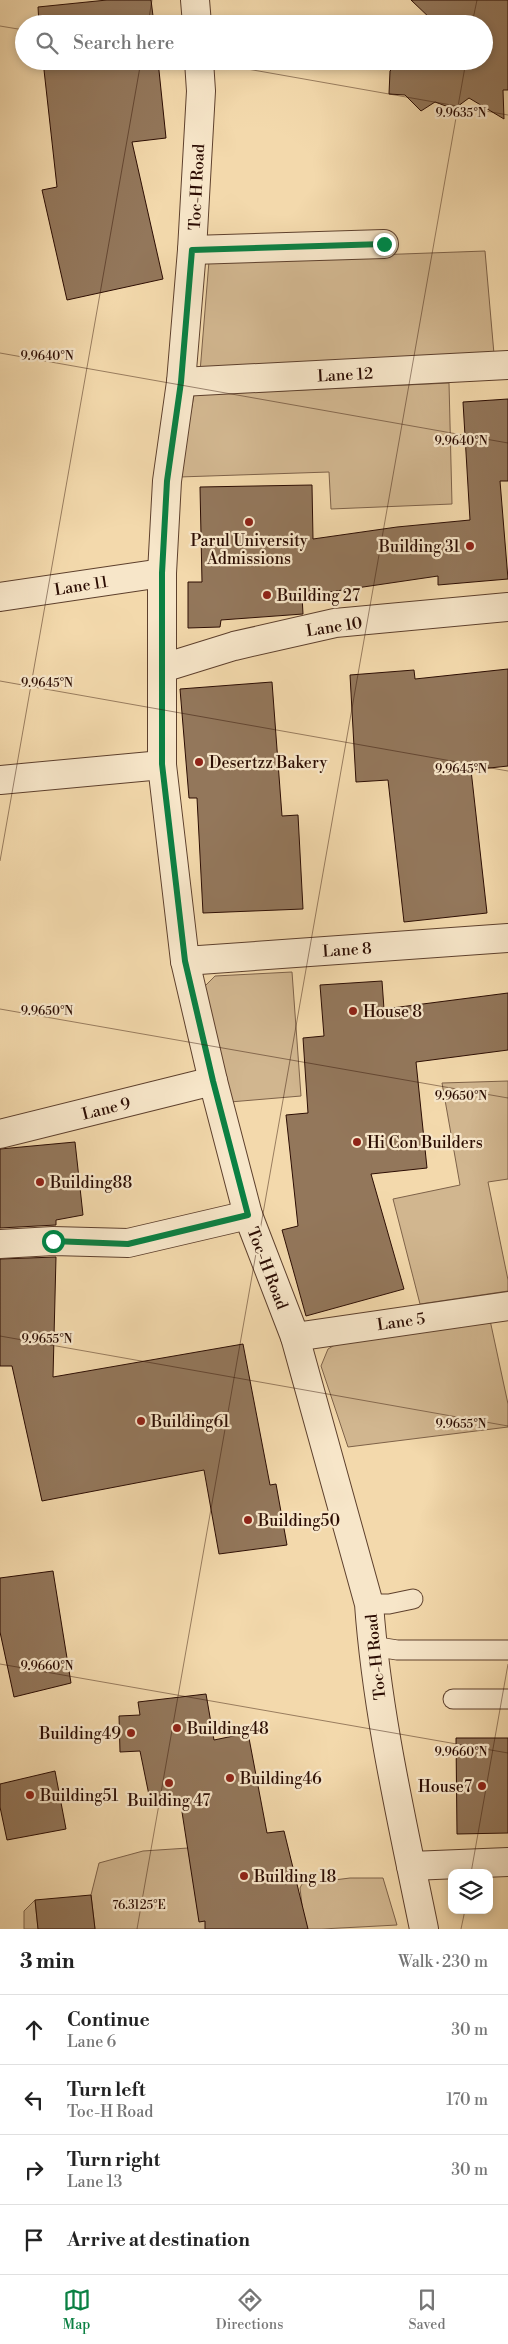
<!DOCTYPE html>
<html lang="en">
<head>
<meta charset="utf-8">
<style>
	body { margin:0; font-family:"Libre Bodoni",serif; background:#f6f6f6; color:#222 }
	.controls { position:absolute; right:15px; bottom:15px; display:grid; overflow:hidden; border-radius:10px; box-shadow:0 2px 8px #0003 }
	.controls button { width:45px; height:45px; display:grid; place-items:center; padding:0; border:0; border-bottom:1px solid #e0e0e0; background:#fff; color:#222; font:25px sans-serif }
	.stop { position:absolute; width:15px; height:15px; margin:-11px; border:4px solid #0b8043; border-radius:50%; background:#fff }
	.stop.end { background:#0b8043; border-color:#fff; box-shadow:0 1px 5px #0008 }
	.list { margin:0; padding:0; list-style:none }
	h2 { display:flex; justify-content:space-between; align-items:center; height:65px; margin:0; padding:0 20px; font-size:21px }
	h2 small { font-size:16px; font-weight:400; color:#767676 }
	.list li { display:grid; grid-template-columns:32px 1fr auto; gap:15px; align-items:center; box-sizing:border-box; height:70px; padding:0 20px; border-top:1px solid #e0e0e0 }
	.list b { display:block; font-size:19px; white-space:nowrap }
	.list p { margin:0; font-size:16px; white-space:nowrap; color:#767676 }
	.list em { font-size:16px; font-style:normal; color:#767676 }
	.icon { flex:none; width:28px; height:28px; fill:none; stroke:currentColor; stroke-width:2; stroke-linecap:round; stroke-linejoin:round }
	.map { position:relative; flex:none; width:508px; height:1929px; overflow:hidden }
	.search { position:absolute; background:#fff; box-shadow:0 2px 8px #0003; left:15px; right:15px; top:15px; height:55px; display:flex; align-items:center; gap:12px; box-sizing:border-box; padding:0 18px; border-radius:28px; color:#767676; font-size:19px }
	.sheet { height:345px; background:#fff }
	nav { display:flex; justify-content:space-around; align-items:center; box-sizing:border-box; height:70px; border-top:1px solid #e0e0e0; background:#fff; font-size:14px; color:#767676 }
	nav a { display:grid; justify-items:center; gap:2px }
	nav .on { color:#0b8043 }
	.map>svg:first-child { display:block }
	.green { fill:#d1b68f; stroke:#7e6249 }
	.building { fill:#93775b; stroke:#2c0d03 }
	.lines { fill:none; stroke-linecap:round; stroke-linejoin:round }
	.lane-casing { stroke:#5e402d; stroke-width:21 }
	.street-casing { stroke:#5e402d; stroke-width:30 }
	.lane { stroke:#f7e6c9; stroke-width:19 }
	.street { stroke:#f7e6c9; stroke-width:28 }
	.route { stroke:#0b8043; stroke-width:6 }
	.ticks { fill:none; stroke:#2c0d03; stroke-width:1; stroke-opacity:0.45 }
	.poi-dot { fill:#8f2418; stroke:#f7e6c9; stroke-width:2 }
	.labels { text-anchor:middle; stroke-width:4.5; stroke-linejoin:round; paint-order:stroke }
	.street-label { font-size:16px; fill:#2c0d03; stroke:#f7e6c9 }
	.poi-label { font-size:16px; fill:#2c0d03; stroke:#f7e6c9; text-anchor:start }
	.ticks-label { font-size:12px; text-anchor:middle; fill:#2c0d03; stroke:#f7e6c9; stroke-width:4.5; stroke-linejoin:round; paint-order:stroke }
</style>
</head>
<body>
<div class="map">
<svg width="508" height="1929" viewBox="0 0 508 1929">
	<rect width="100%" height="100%" fill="#f3d9ac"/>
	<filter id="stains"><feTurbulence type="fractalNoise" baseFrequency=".004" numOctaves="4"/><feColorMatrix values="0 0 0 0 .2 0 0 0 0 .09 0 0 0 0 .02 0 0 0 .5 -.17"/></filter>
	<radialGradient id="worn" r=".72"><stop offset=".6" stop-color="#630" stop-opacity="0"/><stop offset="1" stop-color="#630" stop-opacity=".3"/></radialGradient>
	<g class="green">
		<path d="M 485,251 L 494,354 L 200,372 L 209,261 Z"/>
		<path d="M 449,383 L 452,504 L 331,509 L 329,472 L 179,477 L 194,395 Z"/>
		<path d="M 292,972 L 301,1096 L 230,1102 L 202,989 L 215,976 Z"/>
		<path d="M 508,1081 L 508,1179 L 488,1182 L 508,1280 L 508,1291 L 420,1304 L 393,1199 L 460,1185 L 442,1083 Z"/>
		<path d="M 490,1320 L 508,1404 L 508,1427 L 348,1447 L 321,1366 L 328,1349 L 343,1340 Z"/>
		<path d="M 188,1848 L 302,1905 L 300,1888 L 302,1884 L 350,1878 L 383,1878 L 397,1925 L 322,1929 L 95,1929 L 91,1895 L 99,1863 L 143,1851 Z"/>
		<path d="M 35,1900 L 38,1929 L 24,1929 L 24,1911 Z"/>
	</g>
	<g class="building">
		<path d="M 107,0 L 151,0 L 154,24 L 39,24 L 38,7 Z"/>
		<path d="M 411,0 L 508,0 L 508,90 L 503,90 L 504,119 L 469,98 L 454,109 L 435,102 L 421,111 L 405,95 L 389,94 L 390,71 L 399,61 L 484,61 L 484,24 L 430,24 L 433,21 Z"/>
		<path d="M 43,61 L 158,61 L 166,138 L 132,142 L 163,279 L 67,300 L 42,190 L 57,187 Z"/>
		<path d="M 508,399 L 508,481 L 500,481 L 508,579 L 438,585 L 438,576 L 302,596 L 303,614 L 221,620 L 220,627 L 188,628 L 188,582 L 202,582 L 200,487 L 312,485 L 313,539 L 397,527 L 470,520 L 463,402 Z"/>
		<path d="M 508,669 L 508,766 L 471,770 L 487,913 L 404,922 L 388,780 L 356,782 L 350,675 L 414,670 L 415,679 Z"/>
		<path d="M 272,682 L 282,816 L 298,815 L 303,909 L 203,913 L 197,798 L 189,798 L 180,689 Z"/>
		<path d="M 382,981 L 384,1009 L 508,993 L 508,1050 L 416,1062 L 427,1168 L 371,1174 L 404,1289 L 306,1316 L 282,1230 L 298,1226 L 286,1115 L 308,1113 L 303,1038 L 324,1036 L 320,985 Z"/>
		<path d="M 75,1142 L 83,1215 L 56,1220 L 56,1225 L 0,1228 L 0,1149 Z"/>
		<path d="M 56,1257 L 53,1377 L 243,1344 L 270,1485 L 276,1484 L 287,1545 L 219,1554 L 204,1470 L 42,1501 L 12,1366 L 0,1366 L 0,1259 Z"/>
		<path d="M 53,1571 L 71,1683 L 14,1697 L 0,1632 L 0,1578 Z"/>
		<path d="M 206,1694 L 214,1740 L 248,1733 L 267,1833 L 284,1831 L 308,1929 L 205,1929 L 205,1921 L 199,1922 L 180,1799 L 150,1800 L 140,1751 L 120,1752 L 119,1716 L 140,1715 L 138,1702 Z"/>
		<path d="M 456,1738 L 508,1738 L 508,1833 L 457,1834 Z"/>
		<path d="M 55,1771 L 66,1829 L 7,1840 L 0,1807 L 0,1784 Z"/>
		<path d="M 91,1895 L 95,1929 L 38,1929 L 35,1900 Z"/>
	</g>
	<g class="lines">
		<defs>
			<g id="lane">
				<path d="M 369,1604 L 389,1604 L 413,1599"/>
				<path d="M 372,1646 L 397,1650 L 508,1650"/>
				<path d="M 453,1699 L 508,1699"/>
			</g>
			<g id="street">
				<path d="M 195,0 L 197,24"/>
				<path d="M 199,61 L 201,91 L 192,250 L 181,382 L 167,481 L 162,573 L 162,765 L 185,961 L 213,1081 L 248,1215 L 295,1337 L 369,1604 C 377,1714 402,1821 424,1929"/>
				<path d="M 192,250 L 384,244"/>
				<path d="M 181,382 L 508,365"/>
				<path d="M 0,597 L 162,573"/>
				<path d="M 163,668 L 234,646 L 335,623 L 508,607"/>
				<path d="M 0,780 L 162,765"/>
				<path d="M 185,961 L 508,938"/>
				<path d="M 0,1134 L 213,1081"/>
				<path d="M 0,1244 L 53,1241 L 128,1243 L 248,1215"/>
				<path d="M 295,1337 L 508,1306"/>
				<path d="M 411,1866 L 508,1862"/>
			</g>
		</defs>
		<use href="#lane" class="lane-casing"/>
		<use href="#street" class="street-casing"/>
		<use href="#lane" class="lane"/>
		<use href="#street" class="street"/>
	</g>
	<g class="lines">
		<path class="route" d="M 53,1241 L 128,1244 L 248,1215 L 213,1081 L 185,961 L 162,764 L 162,573 L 167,481 L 181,382 L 192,250 L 384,244"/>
	</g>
	<path class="ticks" d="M 148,24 L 152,0M 472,24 L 477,0M 0,26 L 24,30M 202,61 L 508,115M 0,353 L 508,443M 0,681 L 508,771M 0,861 L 141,61M 0,1009 L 508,1098M 0,1336 L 508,1426M 0,1664 L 508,1753M 471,1873 L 508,1664M 137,1929 L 466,61M 461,1929 L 465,1910"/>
	<g class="poi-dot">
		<circle cx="249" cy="522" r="5"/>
		<circle cx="470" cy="546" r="5"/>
		<circle cx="267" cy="595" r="5"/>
		<circle cx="199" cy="762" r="5"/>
		<circle cx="353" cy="1011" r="5"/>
		<circle cx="357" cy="1142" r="5"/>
		<circle cx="40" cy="1182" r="5"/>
		<circle cx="141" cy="1421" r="5"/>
		<circle cx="248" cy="1520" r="5"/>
		<circle cx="177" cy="1728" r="5"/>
		<circle cx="131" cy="1733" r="5"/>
		<circle cx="230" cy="1778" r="5"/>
		<circle cx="169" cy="1783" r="5"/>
		<circle cx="482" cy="1786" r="5"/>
		<circle cx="30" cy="1795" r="5"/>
		<circle cx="244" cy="1876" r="5"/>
	</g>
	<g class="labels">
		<g class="street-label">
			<text transform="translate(196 187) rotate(-87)" y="6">Toc-H Road</text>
			<text transform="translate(345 374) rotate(-3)" y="6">Lane 12</text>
			<text transform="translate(81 585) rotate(-9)" y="6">Lane 11</text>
			<text transform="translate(334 626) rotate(-9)" y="6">Lane 10</text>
			<text transform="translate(347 949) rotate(-4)" y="6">Lane 8</text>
			<text transform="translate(106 1108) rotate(-14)" y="6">Lane 9</text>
			<text transform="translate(268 1268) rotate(69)" y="6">Toc-H Road</text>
			<text transform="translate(401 1321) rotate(-8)" y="6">Lane 5</text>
			<text transform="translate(375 1657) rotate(-96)" y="6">Toc-H Road</text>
		</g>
		<g class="poi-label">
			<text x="249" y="546" text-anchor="middle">Parul University<tspan x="249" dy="18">Admissions</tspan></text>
			<text x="460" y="552" text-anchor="end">Building 31</text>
			<text x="277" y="601">Building 27</text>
			<text x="209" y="768">Desertzz Bakery</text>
			<text x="363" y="1017">House 8</text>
			<text x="367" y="1148">Hi Con Builders</text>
			<text x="50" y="1188">Building88</text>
			<text x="151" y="1427">Building61</text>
			<text x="258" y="1526">Building50</text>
			<text x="187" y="1734">Building48</text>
			<text x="121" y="1739" text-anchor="end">Building49</text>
			<text x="240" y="1784">Building46</text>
			<text x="472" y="1792" text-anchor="end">House7</text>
			<text x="40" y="1801">Building51</text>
			<text x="169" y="1806" text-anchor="middle">Building 47</text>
			<text x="254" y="1882">Building 18</text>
		</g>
	</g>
	<g class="ticks-label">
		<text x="461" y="117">9.9635°N</text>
		<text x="47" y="360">9.9640°N</text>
		<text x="461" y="445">9.9640°N</text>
		<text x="47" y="687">9.9645°N</text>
		<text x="461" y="773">9.9645°N</text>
		<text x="47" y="1015">9.9650°N</text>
		<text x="461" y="1100">9.9650°N</text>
		<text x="47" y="1343">9.9655°N</text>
		<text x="461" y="1428">9.9655°N</text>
		<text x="47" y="1670">9.9660°N</text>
		<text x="461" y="1756">9.9660°N</text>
		<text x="139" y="1909">76.3125°E</text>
	</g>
	<rect width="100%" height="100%" filter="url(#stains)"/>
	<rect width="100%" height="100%" fill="url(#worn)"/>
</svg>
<div class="controls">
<button><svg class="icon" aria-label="layers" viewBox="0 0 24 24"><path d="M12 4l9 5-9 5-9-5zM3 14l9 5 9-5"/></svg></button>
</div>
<div class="stop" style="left:53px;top:1241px"></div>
<div class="stop end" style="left:384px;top:244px"></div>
<div class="search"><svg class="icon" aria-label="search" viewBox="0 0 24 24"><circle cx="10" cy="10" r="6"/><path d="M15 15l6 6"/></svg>Search here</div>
</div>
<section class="sheet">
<h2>3 min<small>Walk · 230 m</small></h2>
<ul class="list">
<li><svg class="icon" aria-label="ahead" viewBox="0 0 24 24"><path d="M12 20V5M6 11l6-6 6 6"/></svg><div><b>Continue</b><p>Lane 6</p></div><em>30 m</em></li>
<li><svg class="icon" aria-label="left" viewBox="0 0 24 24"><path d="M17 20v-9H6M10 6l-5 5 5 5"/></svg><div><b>Turn left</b><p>Toc-H Road</p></div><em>170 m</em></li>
<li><svg class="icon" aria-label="right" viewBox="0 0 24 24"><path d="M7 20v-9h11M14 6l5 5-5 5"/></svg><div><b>Turn right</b><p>Lane 13</p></div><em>30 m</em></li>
<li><svg class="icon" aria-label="arrive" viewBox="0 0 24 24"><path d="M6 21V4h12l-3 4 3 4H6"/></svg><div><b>Arrive at destination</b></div></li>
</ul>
</section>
<nav>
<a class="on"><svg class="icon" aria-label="map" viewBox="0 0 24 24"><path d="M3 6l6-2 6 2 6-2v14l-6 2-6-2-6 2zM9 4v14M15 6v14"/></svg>Map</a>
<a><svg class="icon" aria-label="directions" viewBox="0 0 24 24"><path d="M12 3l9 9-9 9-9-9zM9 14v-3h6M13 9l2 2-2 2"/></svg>Directions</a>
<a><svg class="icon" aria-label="saved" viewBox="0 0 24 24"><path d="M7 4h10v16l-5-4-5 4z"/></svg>Saved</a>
</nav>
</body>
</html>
